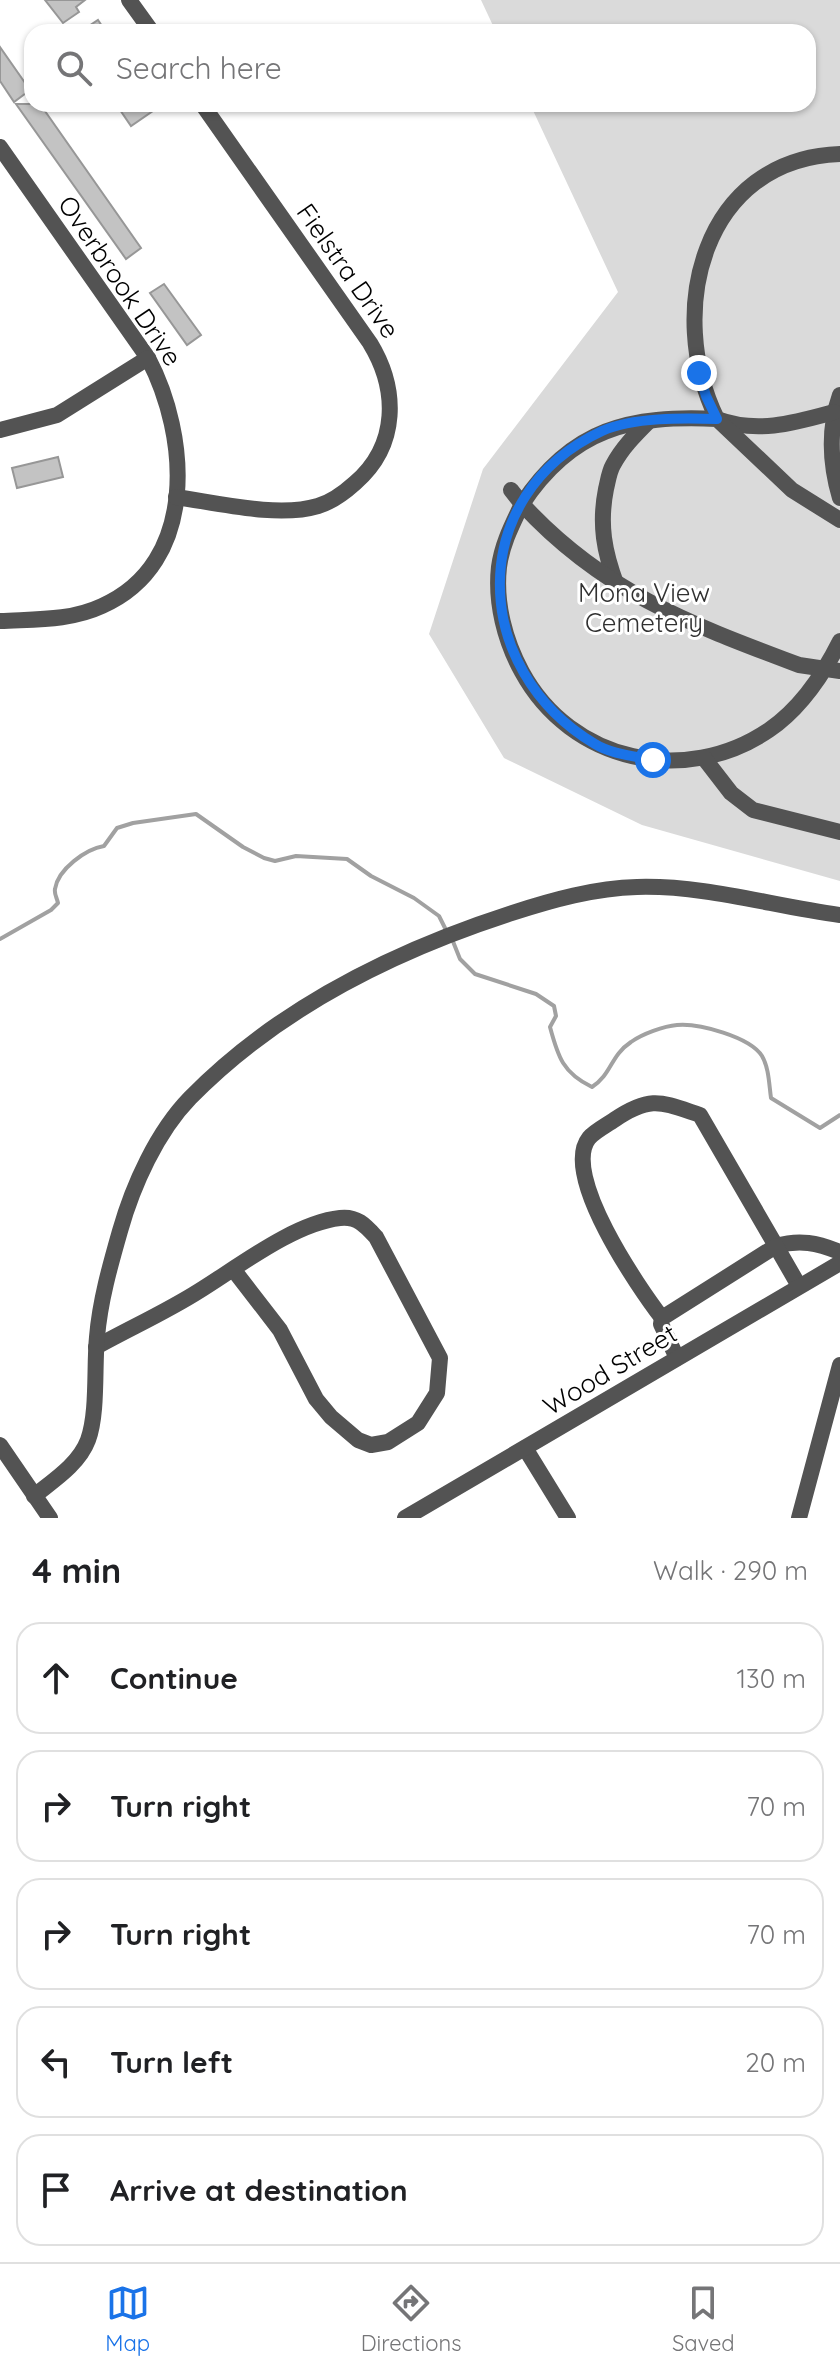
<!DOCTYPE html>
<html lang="en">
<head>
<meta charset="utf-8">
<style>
	body { margin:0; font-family:Quicksand,sans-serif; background:#f2f2f2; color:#202124 }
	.stop { position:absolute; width:24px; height:24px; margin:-18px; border:6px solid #1a73e8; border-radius:50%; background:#fff }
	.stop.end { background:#1a73e8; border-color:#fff; box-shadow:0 2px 8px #0008 }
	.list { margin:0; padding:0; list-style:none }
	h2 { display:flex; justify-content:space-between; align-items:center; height:104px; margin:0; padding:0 32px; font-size:34px }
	h2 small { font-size:26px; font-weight:400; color:#757577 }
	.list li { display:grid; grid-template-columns:52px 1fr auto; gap:24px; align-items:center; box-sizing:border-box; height:112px; margin:0 16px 16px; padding:0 16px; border:2px solid #e0e0e0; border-radius:24px }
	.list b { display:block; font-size:30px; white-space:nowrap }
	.list em { font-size:26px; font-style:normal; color:#757577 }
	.icon { flex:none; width:44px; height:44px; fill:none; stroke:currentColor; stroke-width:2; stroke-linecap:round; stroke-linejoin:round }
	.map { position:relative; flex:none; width:840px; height:1518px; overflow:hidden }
	.search { position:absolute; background:#fff; box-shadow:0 2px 6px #0004; left:24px; right:24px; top:24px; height:88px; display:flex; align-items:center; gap:20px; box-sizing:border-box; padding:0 28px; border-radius:24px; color:#757577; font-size:30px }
	.sheet { height:744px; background:#fff }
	nav { display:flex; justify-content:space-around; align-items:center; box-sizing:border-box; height:112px; border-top:2px solid #e0e0e0; background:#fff; font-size:22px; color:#757577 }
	nav a { display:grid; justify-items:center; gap:4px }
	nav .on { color:#1a73e8 }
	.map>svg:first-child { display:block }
	.green { fill:#dadada }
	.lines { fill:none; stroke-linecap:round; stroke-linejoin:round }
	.stream { stroke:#a1a1a1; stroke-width:4 }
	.building { fill:#c3c3c3; stroke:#979797; stroke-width:2 }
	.minor { stroke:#535353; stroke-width:16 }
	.route { stroke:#1a73e8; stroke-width:10 }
	.labels { text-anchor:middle; stroke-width:6; stroke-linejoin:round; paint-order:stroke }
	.street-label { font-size:26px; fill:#000; stroke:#fff }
	.park-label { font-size:26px; fill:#313131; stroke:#fff }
</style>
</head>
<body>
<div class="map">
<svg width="840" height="1518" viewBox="0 0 840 1518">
	<rect width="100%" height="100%" fill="#fff"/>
	<path class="green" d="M 481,0 L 840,0 L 840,881 L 642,825 L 504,758 L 429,634 L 483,469 L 618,292 L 530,104 L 808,104 L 808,32 L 496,32 Z"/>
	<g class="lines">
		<g class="stream">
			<path d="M 0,939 L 51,910 L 58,903 C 57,898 54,894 55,889 C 58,869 86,849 104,846 L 117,828 L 133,823 L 196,814 L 243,847 L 264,858 L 275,861 L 296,856 L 347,859 L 371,876 L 414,898 L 439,916 L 447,932"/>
			<path d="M 452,939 L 460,959 L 475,974 L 536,994 L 554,1006 L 556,1016 L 550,1027 C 558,1057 563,1073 592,1087 C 612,1074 610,1056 631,1042 C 642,1034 664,1026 677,1025 C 699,1023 750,1037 762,1056 C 769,1068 769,1084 771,1098 L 820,1128 L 840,1115"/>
		</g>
	</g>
	<g class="building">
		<path d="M 45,0 L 85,0 L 76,7 L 79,12 L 63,23 Z"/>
		<path d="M 98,20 L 106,32 L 80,32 Z"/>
		<path d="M 0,47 L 30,90 L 14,102 L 0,81 Z"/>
		<path d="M 16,104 L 40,104 L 141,248 L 126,259 Z"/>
		<path d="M 116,104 L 163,104 L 131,126 Z"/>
		<path d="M 164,284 L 201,335 L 187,345 L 150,293 Z"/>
		<path d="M 58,457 L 63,477 L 17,488 L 12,468 Z"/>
	</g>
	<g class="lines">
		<g class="minor">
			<path d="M 129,0 L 152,32"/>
			<path d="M 0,147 L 148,358 C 189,436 199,563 102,606 C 70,621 35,619 0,621"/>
			<path d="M 840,395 C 828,429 830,464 840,498"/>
			<path d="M 834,412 C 794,423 757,434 717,419 C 665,312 702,159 840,154"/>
			<path d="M 0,430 L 57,415 L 148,358"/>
			<path d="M 511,490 L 522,504 C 572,428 630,415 717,419 L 792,490 L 840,520"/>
			<path d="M 176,497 C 218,503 278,518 318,506 C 332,502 345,492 355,483 C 399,445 398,389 370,343 L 202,104"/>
			<path d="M 617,586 C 604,552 599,524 606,489 C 608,481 609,472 613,465 C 622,448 635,435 648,422"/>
			<path d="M 840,641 C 823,675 801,708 769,730 C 685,787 571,762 522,672 C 505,641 495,603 499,567 C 502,544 512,525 522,504 C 603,592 690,624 799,665 L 840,671"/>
			<path d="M 704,758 L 731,793 L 753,810 L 840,832"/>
			<path d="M 662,1318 C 639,1288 560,1174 589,1138 C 595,1131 607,1125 614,1120 C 651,1095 661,1102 700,1115 L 776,1246 C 800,1239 817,1243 840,1252"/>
			<path d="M 96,1347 C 130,1328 166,1312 199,1291 C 238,1267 294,1223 340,1218 C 357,1216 365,1225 376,1237 L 440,1358 L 437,1393 L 418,1423 L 388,1442 L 371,1445 L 358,1440 L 331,1417 L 316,1399 L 280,1330 L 233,1269"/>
			<path d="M 677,1358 L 661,1324 L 662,1318 L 776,1246 L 799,1286"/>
			<path d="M 0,1445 L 50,1518"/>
			<path d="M 525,1448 L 568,1518"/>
			<path d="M 34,1496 C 54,1480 79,1464 88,1440 C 98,1413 94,1366 97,1337 C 100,1301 110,1266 120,1231 C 133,1185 157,1132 190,1098 C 278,1008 394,951 512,913 C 552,900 595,888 637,887 C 706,885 772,906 840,915"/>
			<path d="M 405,1518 L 840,1263"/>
			<path d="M 799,1518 L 840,1365"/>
		</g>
	</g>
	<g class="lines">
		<path class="route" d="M 653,760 C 634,756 611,754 595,744 C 469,669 465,495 602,431 C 633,417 684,418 717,419 L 706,396 L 699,373"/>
	</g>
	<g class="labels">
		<g class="street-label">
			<text transform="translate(348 271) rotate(55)" y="9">Fielstra Drive</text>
			<text transform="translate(120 281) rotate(56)" y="9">Overbrook Drive</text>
			<text transform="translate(610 1370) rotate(-31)" y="9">Wood Street</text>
		</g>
		<g class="park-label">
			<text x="644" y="602">Mona View<tspan x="644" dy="30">Cemetery</tspan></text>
		</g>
	</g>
</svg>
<div class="stop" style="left:653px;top:760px"></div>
<div class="stop end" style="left:699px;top:373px"></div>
<div class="search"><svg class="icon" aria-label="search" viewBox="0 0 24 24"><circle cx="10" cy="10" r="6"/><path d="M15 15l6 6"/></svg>Search here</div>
</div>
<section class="sheet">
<h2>4 min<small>Walk · 290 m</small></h2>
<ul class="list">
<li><svg class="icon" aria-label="ahead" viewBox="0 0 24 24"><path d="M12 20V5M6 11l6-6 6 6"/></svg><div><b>Continue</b></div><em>130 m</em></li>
<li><svg class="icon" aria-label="right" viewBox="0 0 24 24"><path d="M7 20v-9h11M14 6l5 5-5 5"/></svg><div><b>Turn right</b></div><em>70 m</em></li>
<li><svg class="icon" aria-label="right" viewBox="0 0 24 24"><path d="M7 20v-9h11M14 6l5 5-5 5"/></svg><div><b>Turn right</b></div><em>70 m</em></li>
<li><svg class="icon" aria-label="left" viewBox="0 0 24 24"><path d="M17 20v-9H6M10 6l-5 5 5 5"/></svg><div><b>Turn left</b></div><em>20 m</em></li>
<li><svg class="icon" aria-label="arrive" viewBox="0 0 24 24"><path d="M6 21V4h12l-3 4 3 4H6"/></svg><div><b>Arrive at destination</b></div></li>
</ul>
</section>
<nav>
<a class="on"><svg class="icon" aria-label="map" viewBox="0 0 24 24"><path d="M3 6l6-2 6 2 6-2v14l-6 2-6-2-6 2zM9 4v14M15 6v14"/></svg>Map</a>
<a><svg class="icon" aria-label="directions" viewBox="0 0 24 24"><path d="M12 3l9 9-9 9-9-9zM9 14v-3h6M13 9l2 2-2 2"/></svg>Directions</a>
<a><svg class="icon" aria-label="saved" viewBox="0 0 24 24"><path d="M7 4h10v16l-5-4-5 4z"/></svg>Saved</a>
</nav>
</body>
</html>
